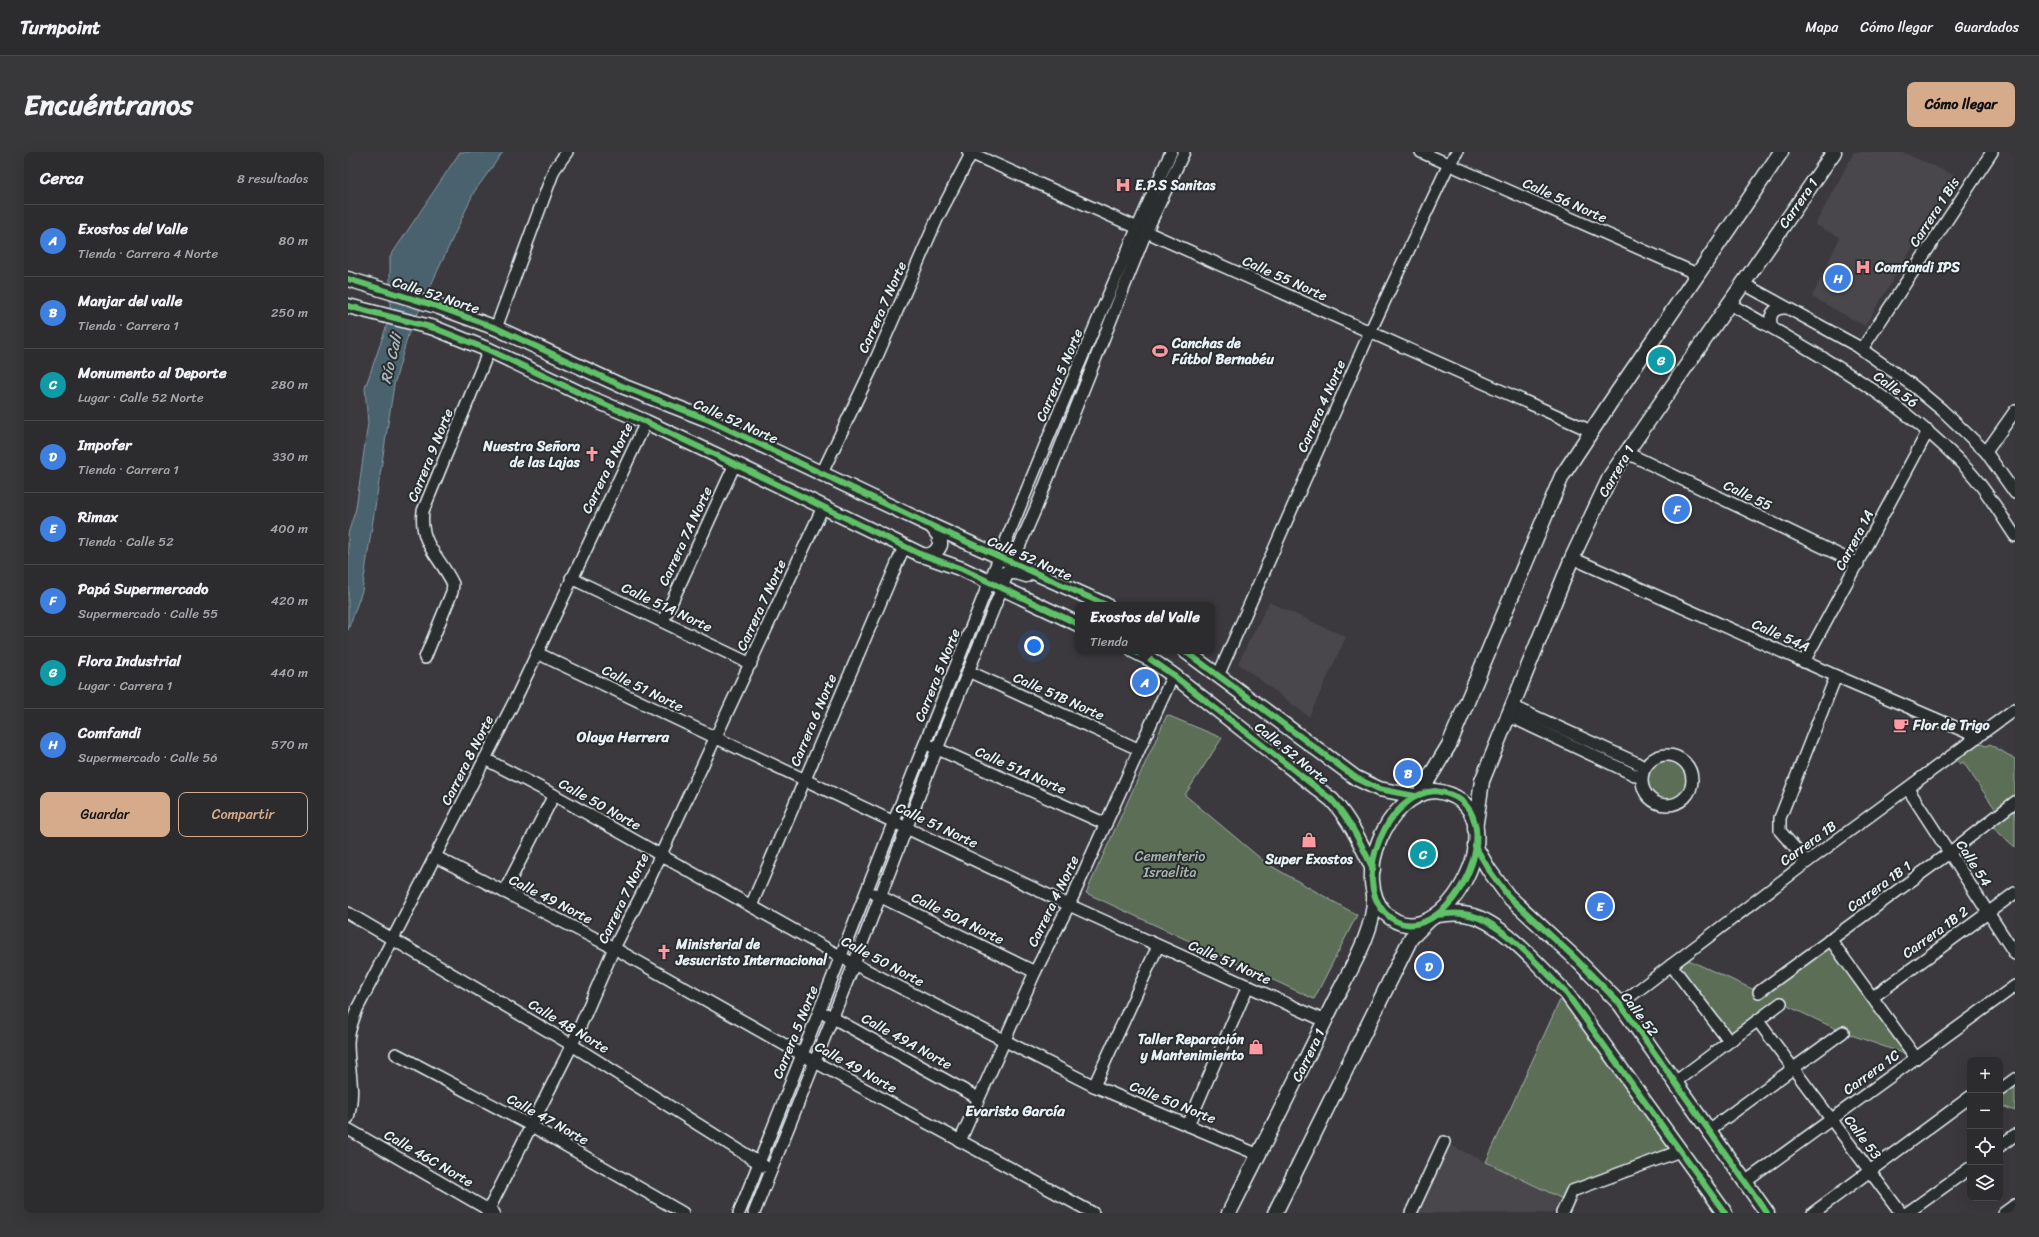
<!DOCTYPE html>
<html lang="es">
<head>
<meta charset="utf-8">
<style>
	body { margin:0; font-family:Sriracha,sans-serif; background:#38373a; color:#f1f3f6 }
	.controls { position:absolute; right:12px; bottom:12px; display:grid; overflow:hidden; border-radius:8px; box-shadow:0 4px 16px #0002 }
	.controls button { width:36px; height:36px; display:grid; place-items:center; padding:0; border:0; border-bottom:1px solid #48474a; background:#2c2b2e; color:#f1f3f6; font:20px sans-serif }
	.you { position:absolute; left:686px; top:494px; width:14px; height:14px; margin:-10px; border:3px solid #fff; border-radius:50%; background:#1a73e8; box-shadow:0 0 0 6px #1a73e833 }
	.badge { display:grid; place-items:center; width:26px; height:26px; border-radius:50%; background:#d6ab8b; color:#fff; font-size:13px; font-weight:700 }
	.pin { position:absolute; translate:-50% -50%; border:2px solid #fff; box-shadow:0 1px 4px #0006 }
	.popup { position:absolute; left:727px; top:450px; width:140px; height:52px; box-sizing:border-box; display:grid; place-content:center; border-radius:8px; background:#2c2b2e; filter:drop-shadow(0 1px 3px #0005); font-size:13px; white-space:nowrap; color:#a6a7aa }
	.popup b { font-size:15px; color:#f1f3f6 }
	.popup::after { content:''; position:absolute; left:50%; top:100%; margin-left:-8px; border:8px solid transparent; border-top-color:#2c2b2e }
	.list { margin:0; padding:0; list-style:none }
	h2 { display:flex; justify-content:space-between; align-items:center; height:52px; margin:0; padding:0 16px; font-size:17px }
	h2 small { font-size:13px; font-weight:400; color:#a6a7aa }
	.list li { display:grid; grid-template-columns:26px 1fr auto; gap:12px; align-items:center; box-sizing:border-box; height:72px; padding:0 16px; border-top:1px solid #48474a }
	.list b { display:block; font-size:15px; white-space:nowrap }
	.list p { margin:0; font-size:13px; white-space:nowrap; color:#a6a7aa }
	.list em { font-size:13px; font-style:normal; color:#a6a7aa }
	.actions { display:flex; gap:8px; padding:12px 16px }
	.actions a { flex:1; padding:9px 0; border:1px solid #d6ab8b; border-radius:8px; text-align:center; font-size:14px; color:#d6ab8b }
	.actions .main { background:#d6ab8b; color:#111 }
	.icon { flex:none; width:22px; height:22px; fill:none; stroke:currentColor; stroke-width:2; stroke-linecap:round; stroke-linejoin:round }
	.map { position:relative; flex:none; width:1667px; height:1061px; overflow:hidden; border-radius:8px }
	header { display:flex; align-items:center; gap:24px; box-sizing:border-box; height:56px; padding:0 20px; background:#2c2b2e; border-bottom:1px solid #48474a }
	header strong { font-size:19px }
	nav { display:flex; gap:22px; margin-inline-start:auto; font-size:14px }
	.intro { display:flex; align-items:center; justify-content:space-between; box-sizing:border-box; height:96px; padding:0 24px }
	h1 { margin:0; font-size:28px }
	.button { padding:10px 18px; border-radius:8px; background:#d6ab8b; color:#111; font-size:14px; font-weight:700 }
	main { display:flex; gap:24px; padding:0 24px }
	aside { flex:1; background:#2c2b2e; border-radius:8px; box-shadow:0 4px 16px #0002 }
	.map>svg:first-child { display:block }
	.built { fill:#4a464c }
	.green { fill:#5c6e57; stroke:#a2b0a8 }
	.water { fill:#4a626e; stroke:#899ba5 }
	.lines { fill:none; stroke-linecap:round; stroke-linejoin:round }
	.minor-casing { stroke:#e8f1f8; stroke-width:14 }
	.major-casing { stroke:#e8f1f8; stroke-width:17 }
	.minor { stroke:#2a2d2e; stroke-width:11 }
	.major { stroke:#2a2d2e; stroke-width:14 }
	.cycleway-casing { stroke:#2a2d2e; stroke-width:8 }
	.cycleway { stroke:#61c268; stroke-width:6 }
	.labels { text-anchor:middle; stroke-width:4; stroke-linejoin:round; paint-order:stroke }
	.poi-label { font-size:14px; font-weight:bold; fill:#e8f1f8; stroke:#2a2d2e; text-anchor:start }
	.street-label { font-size:14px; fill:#e8f1f8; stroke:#2a2d2e }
	.park-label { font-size:14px; fill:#a9b6b0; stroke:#2a2d2e }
	.water-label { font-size:15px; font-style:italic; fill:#a9b8c1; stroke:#2a2d2e }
	.neighbourhood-label { font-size:15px; font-weight:bold; fill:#e8f1f8; stroke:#2a2d2e }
</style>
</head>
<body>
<header>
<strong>Turnpoint</strong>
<nav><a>Mapa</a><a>Cómo llegar</a><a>Guardados</a></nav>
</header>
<div class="intro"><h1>Encuéntranos</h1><a class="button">Cómo llegar</a></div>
<main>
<aside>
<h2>Cerca<small>8 resultados</small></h2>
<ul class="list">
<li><span class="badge" style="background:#3f7fe0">A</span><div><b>Exostos del Valle</b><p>Tienda · Carrera 4 Norte</p></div><em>80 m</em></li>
<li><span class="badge" style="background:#3f7fe0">B</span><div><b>Manjar del valle</b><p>Tienda · Carrera 1</p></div><em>250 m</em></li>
<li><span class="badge" style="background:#0f9aa8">C</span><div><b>Monumento al Deporte</b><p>Lugar · Calle 52 Norte</p></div><em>280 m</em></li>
<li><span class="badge" style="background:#3f7fe0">D</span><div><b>Impofer</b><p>Tienda · Carrera 1</p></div><em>330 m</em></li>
<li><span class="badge" style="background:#3f7fe0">E</span><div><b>Rimax</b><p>Tienda · Calle 52</p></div><em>400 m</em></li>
<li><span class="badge" style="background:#3f7fe0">F</span><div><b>Papá Supermercado</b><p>Supermercado · Calle 55</p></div><em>420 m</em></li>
<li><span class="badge" style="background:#0f9aa8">G</span><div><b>Flora Industrial</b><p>Lugar · Carrera 1</p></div><em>440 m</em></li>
<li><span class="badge" style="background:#3f7fe0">H</span><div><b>Comfandi</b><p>Supermercado · Calle 56</p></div><em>570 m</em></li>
</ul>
<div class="actions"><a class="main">Guardar</a><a>Compartir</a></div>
</aside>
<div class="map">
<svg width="1667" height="1061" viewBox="0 0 1667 1061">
	<rect width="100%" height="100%" fill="#3b393d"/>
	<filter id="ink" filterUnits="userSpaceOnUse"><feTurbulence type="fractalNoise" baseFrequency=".025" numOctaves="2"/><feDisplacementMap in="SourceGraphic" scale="8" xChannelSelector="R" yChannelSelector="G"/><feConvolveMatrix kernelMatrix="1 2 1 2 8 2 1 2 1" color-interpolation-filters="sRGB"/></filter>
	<g filter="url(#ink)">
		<g class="built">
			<path d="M 1506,0 L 1554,0 L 1608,24 L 1517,174 L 1464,145 L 1492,85 L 1467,73 Z"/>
			<path d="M 921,450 L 998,485 L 961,565 L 890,511 Z"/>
			<path d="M 1096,990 L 1219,1049 L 1214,1061 L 1063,1061 Z"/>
		</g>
		<g class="green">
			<path d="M 1164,554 L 1296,616 C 1311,597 1342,600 1344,627 C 1346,660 1295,664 1293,626 L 1159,563 Z"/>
			<path d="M 819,563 L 874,586 L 837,643 L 918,711 L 1009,763 L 966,847 L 738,741 Z"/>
			<path d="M 1628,590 L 1638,594 L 1642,592 L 1667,607 L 1667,695 L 1644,675 L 1648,658 L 1615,610 L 1612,612 L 1607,606 Z"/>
			<path d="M 1482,787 L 1568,906 L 1495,880 L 1433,851 L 1381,889 L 1323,813 L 1334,805 L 1411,840 Z"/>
			<path d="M 1219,842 L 1332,999 L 1224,1039 L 1219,1049 L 1138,1010 L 1212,848 Z"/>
			<path d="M 1667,927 L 1667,959 L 1652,953 L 1652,938 Z"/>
		</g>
		<path class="water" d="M 112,0 L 155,0 L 126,40 L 60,183 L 46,233 L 14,439 L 0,478 L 0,382 L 8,356 L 20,271 L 17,236 L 42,164 L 42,105 Z"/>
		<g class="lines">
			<defs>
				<g id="minor">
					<path d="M 620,0 L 1243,279"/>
					<path d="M 1073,0 L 1349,122"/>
					<path d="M 1394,131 L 1509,194 L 1564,233 L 1594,258 L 1638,300 L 1667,341"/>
					<path d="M 1380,151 C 1465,199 1552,246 1619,317 C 1637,335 1652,362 1667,384"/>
					<path d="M 1424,175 C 1420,164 1425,155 1438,156"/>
					<path d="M 148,176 L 206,18 L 219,0"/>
					<path d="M 1514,197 L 1644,0"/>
					<path d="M 1277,300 L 1510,412"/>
					<path d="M 1638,300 L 1667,259"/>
					<path d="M 474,321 L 524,216 L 589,67 L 623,2"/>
					<path d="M 1224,406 L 1488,524 L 1630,585"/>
					<path d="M 223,426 L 403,512"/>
					<path d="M 315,469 L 387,312"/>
					<path d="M 189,501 L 721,753 L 977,869"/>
					<path d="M 77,506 L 104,440 L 105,432 C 92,404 71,393 75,359 L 141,198"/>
					<path d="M 1456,510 L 1580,279"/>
					<path d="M 620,519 L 790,597"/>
					<path d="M 870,524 L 1022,180 L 1101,12 L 1109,0"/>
					<path d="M 1164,554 L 1287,610 L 1297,616"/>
					<path d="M 1159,563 L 1293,626"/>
					<path d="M 583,594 L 758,672"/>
					<circle cx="1319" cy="628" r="25"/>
					<path d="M 137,607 L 206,643 L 506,812 L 746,934 L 911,1003"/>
					<path d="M 1560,637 L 1667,802"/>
					<path d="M 88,705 L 266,796 L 467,910 L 745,1061"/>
					<path d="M 1459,710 L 1432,679 L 1432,666 L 1488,524"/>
					<path d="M 156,740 L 206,643"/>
					<path d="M 527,742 L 687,820"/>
					<path d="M 403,754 L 556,395"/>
					<path d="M 0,761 L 224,893 L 416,1014"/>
					<path d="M 1482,787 L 1568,906"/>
					<path d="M 1323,813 L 1381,889"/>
					<path d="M 1411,840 L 1601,701 L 1667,650"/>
					<path d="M 1525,845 L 1667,741"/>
					<path d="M 1272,852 L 1459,710 L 1667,557"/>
					<path d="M 478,862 L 630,946"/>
					<path d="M 1410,869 L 1553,1061"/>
					<path d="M 48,902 L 182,973 L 335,1061"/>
					<path d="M 1327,930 L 1433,851"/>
					<path d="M 746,934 L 810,794"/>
					<path d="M 1652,938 L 1667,927"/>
					<path d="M 0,966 C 8,935 0,920 0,891 C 0,879 5,868 9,857 L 167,548 L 298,270"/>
					<path d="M 840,973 L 900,834"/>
					<path d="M 0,977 L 146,1061"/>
					<path d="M 1361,978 L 1495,880"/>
					<path d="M 612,989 L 687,820 L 721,753 L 825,523"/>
					<path d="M 1652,994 L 1667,983"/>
					<path d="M 1397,1030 L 1667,834"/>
					<path d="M 139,1061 L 224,893 L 266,796 L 301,728 L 475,355"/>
					<path d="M 391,1061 C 533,707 667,349 823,0"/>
					<path d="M 406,1061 L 506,812 L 589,597 L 664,411 L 688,356 L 798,80 L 836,0"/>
					<path d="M 1063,1061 L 1096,990"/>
					<path d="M 1214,1061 L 1224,1039 L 1332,999"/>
					<path d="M 1465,1061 L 1622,945"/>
					<path d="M 1559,1061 L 1622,1016"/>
					<path d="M 1656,1061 L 1667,1053"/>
				</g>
				<g id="major">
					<path d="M 0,127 L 91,155 L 148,176 L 274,234 L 361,268 L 584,374 L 758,453"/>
					<path d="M 0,154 L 86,176 L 141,198 L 242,246 L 298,270 L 387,312 L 572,402 L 614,417 L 730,472"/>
					<path d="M 572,403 C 582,405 588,402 592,393 L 592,385 L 584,374"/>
					<path d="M 642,431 C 656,422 661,416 678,423"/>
					<path d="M 786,499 L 802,507 L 825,523 L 984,648 C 1003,669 1013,692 1025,717"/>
					<path d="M 837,499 L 1008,626 L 1031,637 L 1067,644"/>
					<path d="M 1087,639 C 1181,650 1093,817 1037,761 C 1003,726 1040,641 1087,639 Z"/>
					<path d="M 1072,641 L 1101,593 L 1214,324 L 1262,251 L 1433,0"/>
					<path d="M 1127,677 L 1134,629 L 1224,406 L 1263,323 L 1486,0"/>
					<path d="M 1127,694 L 1141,718 L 1160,744 L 1226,805 L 1272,852 L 1419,1061"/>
					<path d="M 1089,763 C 1101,761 1113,760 1125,764 C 1156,772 1196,819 1219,842 L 1377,1061"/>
					<path d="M 881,1061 C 916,992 951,922 985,852 C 1000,821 1028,778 1026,743"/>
					<path d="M 927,1061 L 1063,786 L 1081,768"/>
				</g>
			</defs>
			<use href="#minor" class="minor-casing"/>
			<use href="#major" class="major-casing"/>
			<use href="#minor" class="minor"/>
			<use href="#major" class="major"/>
			<defs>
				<g id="cycleway">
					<path d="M 0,127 L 91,155 L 148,176 L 274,234 L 361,268 L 584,374 L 758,453"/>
					<path d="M 0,154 L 86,176 L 141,198 L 242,246 L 298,270 L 387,312 L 572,402 L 614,417 L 730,472"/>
					<path d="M 786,499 L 802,507 L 825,523 L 984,648 C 1003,669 1013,692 1025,717"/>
					<path d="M 837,499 L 1008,626 L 1031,637 L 1067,644"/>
					<path d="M 1087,639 C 1181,650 1093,817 1037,761 C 1003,726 1040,641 1087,639 Z"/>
					<path d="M 1127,694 L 1141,718 L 1160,744 L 1226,805 L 1272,852 L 1419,1061"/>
					<path d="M 1089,763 C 1101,761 1113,760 1125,764 C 1156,772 1196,819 1219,842 L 1377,1061"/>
				</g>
			</defs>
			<use href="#cycleway" class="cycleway-casing"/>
			<use href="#cycleway" class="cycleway"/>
		</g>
	</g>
	<defs>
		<symbol id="hospital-bare" viewBox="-9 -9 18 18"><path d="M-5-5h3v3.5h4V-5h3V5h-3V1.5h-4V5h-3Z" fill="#ff9aa2" stroke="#2a2d2e" stroke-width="2.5" paint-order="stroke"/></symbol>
		<symbol id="stadium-bare" viewBox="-9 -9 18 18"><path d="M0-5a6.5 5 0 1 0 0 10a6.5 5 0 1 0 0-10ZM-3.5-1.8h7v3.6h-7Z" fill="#ff9aa2" stroke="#2a2d2e" stroke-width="2.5" paint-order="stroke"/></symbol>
		<symbol id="church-bare" viewBox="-9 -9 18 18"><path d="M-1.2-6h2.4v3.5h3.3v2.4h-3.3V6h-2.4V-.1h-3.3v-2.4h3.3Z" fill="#ff9aa2" stroke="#2a2d2e" stroke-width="2.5" paint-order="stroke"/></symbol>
		<symbol id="cafe-bare" viewBox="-9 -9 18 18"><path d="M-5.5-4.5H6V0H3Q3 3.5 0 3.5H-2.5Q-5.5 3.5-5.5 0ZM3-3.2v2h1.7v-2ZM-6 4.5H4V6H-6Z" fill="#ff9aa2" stroke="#2a2d2e" stroke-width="2.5" paint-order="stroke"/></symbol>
		<symbol id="shop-bare" viewBox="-9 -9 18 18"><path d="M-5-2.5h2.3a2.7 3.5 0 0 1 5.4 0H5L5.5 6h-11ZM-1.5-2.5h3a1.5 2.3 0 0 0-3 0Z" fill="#ff9aa2" stroke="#2a2d2e" stroke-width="2.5" paint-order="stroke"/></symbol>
	</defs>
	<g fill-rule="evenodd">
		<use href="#hospital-bare" x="764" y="22" width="22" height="22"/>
		<use href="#hospital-bare" x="1504" y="104" width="22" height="22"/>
		<use href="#stadium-bare" x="801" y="188" width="22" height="22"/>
		<use href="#church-bare" x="233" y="291" width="22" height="22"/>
		<use href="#cafe-bare" x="1542" y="562" width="22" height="22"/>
		<use href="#shop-bare" x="950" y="677" width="22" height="22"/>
		<use href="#church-bare" x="305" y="789" width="22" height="22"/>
		<use href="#shop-bare" x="897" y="884" width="22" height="22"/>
	</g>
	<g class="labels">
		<g class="poi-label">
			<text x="787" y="38">E.P.S Sanitas</text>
			<text x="1527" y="120">Comfandi IPS</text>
			<text x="824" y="196">Canchas de<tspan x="824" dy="16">Fútbol Bernabéu</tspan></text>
			<text x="232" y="299" text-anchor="end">Nuestra Señora<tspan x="232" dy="16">de las Lajas</tspan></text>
			<text x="1565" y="578">Flor de Trigo</text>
			<text x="961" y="712" text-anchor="middle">Super Exostos</text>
			<text x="328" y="797">Ministerial de<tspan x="328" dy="16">Jesucristo Internacional</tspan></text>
			<text x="896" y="892" text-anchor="end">Taller Reparación<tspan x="896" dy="16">y Mantenimiento</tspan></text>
		</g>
		<g class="street-label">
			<text transform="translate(1217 48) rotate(24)" y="5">Calle 56 Norte</text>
			<text transform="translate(1450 51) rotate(-55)" y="5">Carrera 1</text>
			<text transform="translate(1586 60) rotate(-57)" y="5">Carrera 1 Bis</text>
			<text transform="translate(937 126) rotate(24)" y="5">Calle 55 Norte</text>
			<text transform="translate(88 143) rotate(18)" y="5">Calle 52 Norte</text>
			<text transform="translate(534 155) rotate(-66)" y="5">Carrera 7 Norte</text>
			<text transform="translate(711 223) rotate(-67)" y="5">Carrera 5 Norte</text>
			<text transform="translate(1548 237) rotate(36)" y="5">Calle 56</text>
			<text transform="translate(973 254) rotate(-66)" y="5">Carrera 4 Norte</text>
			<text transform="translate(388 269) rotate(24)" y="5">Calle 52 Norte</text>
			<text transform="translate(82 303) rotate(-68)" y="5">Carrera 9 Norte</text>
			<text transform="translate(259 316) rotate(-64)" y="5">Carrera 8 Norte</text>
			<text transform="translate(1268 319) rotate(-60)" y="5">Carrera 1</text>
			<text transform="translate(1400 343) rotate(26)" y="5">Calle 55</text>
			<text transform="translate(337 384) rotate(-65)" y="5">Carrera 7A Norte</text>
			<text transform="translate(1506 388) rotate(-62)" y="5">Carrera 1A</text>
			<text transform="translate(682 406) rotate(24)" y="5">Calle 52 Norte</text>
			<text transform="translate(413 453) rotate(-65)" y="5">Carrera 7 Norte</text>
			<text transform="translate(319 455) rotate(25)" y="5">Calle 51A Norte</text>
			<text transform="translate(1433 483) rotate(24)" y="5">Calle 54A</text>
			<text transform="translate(589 523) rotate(-68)" y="5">Carrera 5 Norte</text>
			<text transform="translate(295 536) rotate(26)" y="5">Calle 51 Norte</text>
			<text transform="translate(711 544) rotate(24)" y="5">Calle 51B Norte</text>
			<text transform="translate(465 568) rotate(-67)" y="5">Carrera 6 Norte</text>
			<text transform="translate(944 601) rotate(39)" y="5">Calle 52 Norte</text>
			<text transform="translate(119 608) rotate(-63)" y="5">Carrera 8 Norte</text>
			<text transform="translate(673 618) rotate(24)" y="5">Calle 51A Norte</text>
			<text transform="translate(252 652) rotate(29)" y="5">Calle 50 Norte</text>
			<text transform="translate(589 673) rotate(25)" y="5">Calle 51 Norte</text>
			<text transform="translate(1460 691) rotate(-36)" y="5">Carrera 1B</text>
			<text transform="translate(1626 711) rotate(57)" y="5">Calle 54</text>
			<text transform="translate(1531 734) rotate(-36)" y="5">Carrera 1B 1</text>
			<text transform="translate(275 746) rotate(-64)" y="5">Carrera 7 Norte</text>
			<text transform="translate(203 747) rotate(27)" y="5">Calle 49 Norte</text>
			<text transform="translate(705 749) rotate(-64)" y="5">Carrera 4 Norte</text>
			<text transform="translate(610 766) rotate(26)" y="5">Calle 50A Norte</text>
			<text transform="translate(1587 780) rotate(-36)" y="5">Carrera 1B 2</text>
			<text transform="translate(535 809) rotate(28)" y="5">Calle 50 Norte</text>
			<text transform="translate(882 810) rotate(24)" y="5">Calle 51 Norte</text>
			<text transform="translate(1292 862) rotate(53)" y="5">Calle 52</text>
			<text transform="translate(221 874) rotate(31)" y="5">Calle 48 Norte</text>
			<text transform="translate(447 880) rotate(-68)" y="5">Carrera 5 Norte</text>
			<text transform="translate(559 889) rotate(29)" y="5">Calle 49A Norte</text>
			<text transform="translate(960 903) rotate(-64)" y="5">Carrera 1</text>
			<text transform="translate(508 915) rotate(29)" y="5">Calle 49 Norte</text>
			<text transform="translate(1523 920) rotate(-36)" y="5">Carrera 1C</text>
			<text transform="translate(825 950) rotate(22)" y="5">Calle 50 Norte</text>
			<text transform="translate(200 967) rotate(29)" y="5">Calle 47 Norte</text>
			<text transform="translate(1515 985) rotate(53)" y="5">Calle 53</text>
			<text transform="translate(81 1006) rotate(30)" y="5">Calle 46C Norte</text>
		</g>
		<g class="park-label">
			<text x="822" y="709">Cementerio<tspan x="822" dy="16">Israelita</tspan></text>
		</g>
		<g class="water-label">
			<text transform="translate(43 207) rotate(-77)" y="5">Río Cali</text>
		</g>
		<g class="neighbourhood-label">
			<text x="275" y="590">Olaya Herrera</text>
			<text x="667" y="964">Evaristo García</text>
		</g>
	</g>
</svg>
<div class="controls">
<button>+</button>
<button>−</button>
<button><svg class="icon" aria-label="locate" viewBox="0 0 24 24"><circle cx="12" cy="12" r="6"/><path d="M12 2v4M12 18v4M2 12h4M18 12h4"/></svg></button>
<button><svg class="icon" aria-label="layers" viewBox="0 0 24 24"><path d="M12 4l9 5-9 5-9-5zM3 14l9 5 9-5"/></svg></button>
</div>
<div class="you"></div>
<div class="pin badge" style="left:797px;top:530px;background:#3f7fe0">A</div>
<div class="popup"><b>Exostos del Valle</b>Tienda</div>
<div class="pin badge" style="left:1060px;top:621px;background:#3f7fe0">B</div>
<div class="pin badge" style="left:1075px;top:702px;background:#0f9aa8">C</div>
<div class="pin badge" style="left:1081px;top:814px;background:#3f7fe0">D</div>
<div class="pin badge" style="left:1252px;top:754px;background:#3f7fe0">E</div>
<div class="pin badge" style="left:1329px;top:357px;background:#3f7fe0">F</div>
<div class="pin badge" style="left:1313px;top:208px;background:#0f9aa8">G</div>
<div class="pin badge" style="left:1490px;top:126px;background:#3f7fe0">H</div>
</div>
</main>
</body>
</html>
